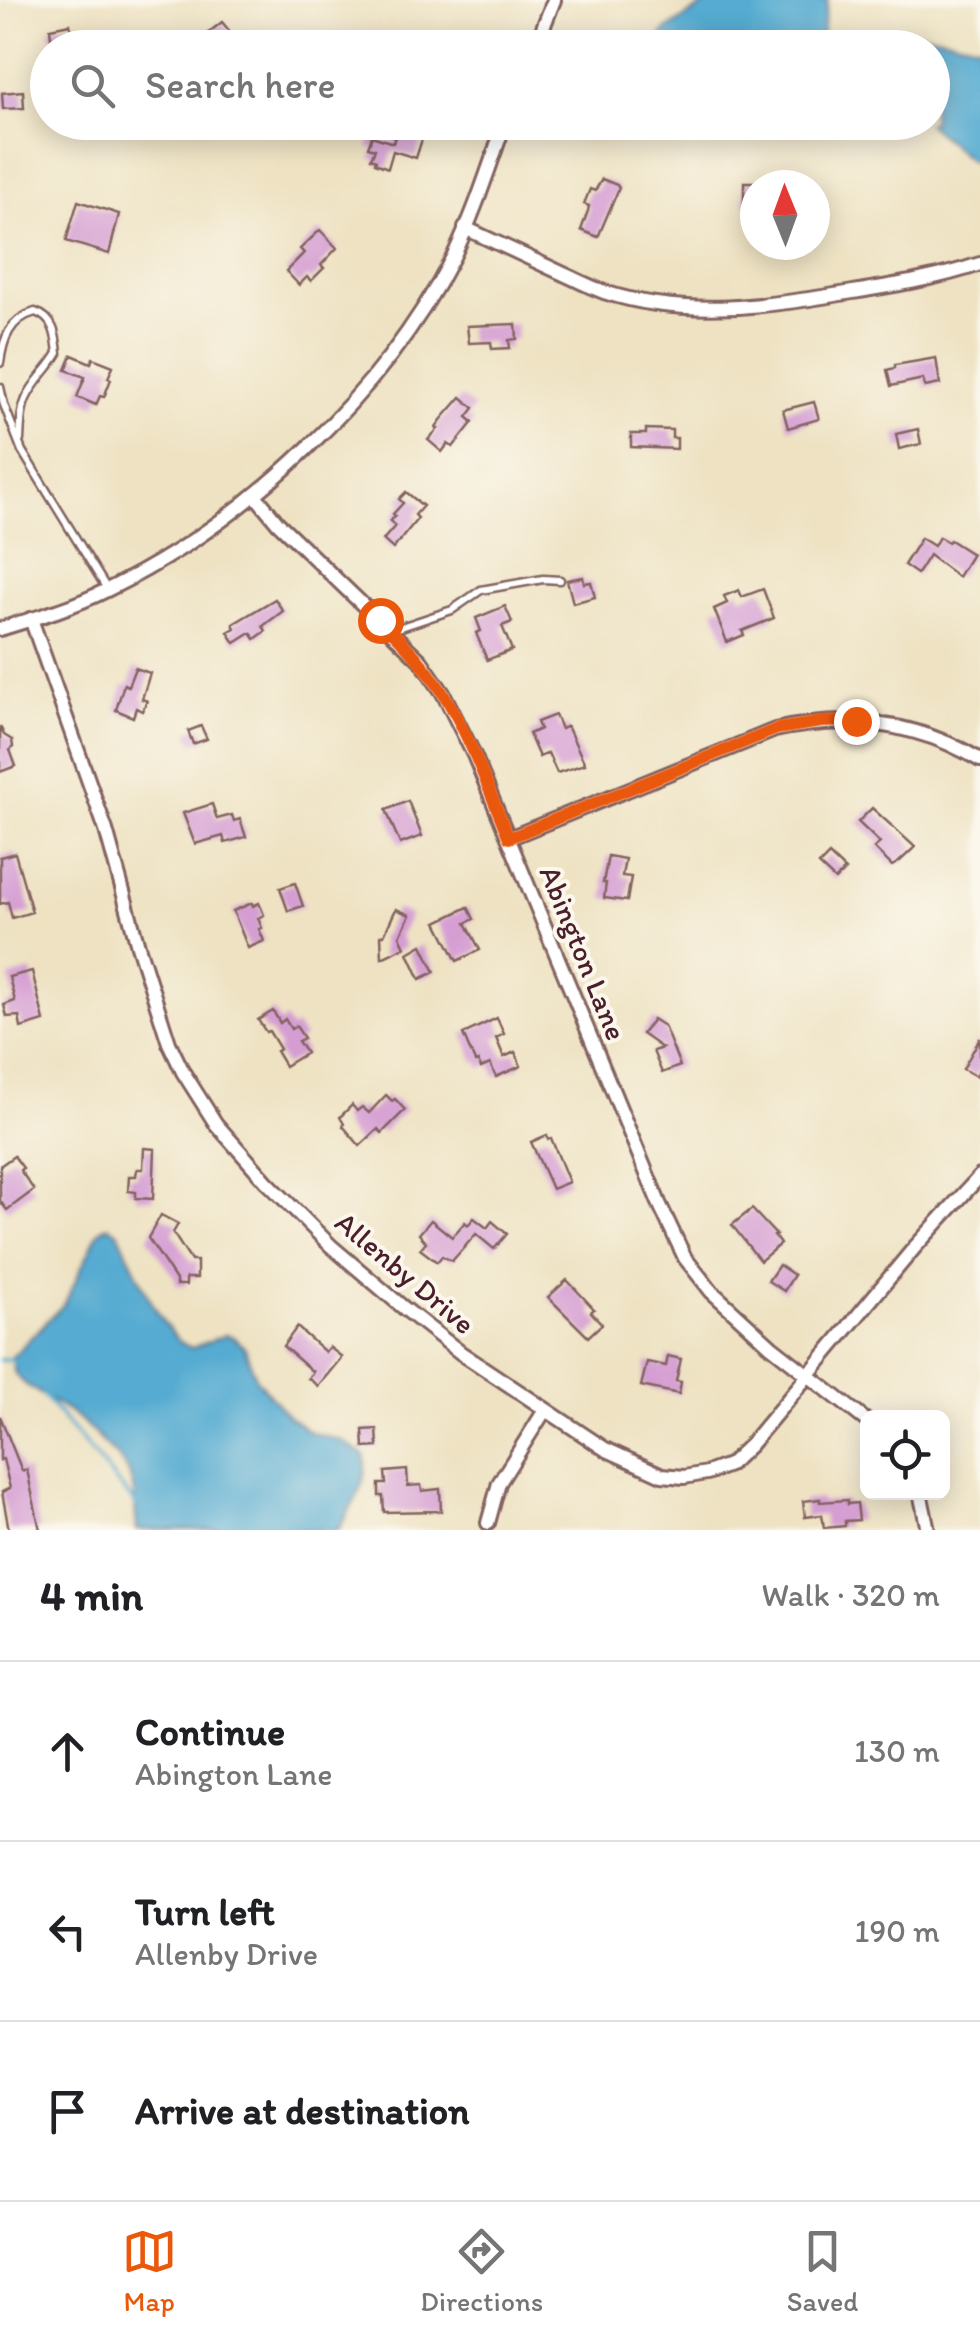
<!DOCTYPE html>
<html lang="en">
<head>
<meta charset="utf-8">
<style>
	body { margin:0; font-family:Itim,sans-serif; background:#f6f6f6; color:#202124 }
	.controls { position:absolute; right:30px; bottom:30px; display:grid; overflow:hidden; border-radius:15px; box-shadow:0 5px 25px #0003 }
	.controls button { width:90px; height:90px; display:grid; place-items:center; padding:0; border:0; border-bottom:2px solid #e0e0e0; background:#fff; color:#202124; font:50px sans-serif }
	.compass { position:absolute; left:740px; top:170px; width:90px; height:90px; border-radius:50%; background:#fff; box-shadow:0 5px 25px #0003; rotate:359deg }
	.stop { position:absolute; width:30px; height:30px; margin:-22px; border:8px solid #ea580c; border-radius:50%; background:#fff }
	.stop.end { background:#ea580c; border-color:#fff; box-shadow:0 2px 10px #0008 }
	.list { margin:0; padding:0; list-style:none }
	h2 { display:flex; justify-content:space-between; align-items:center; height:130px; margin:0; padding:0 40px; font-size:42px }
	h2 small { font-size:32px; font-weight:400; color:#757577 }
	.list li { display:grid; grid-template-columns:65px 1fr auto; gap:30px; align-items:center; box-sizing:border-box; height:180px; padding:0 40px; border-top:2px solid #e0e0e0 }
	.list b { display:block; font-size:38px; white-space:nowrap }
	.list p { margin:0; font-size:32px; white-space:nowrap; color:#757577 }
	.list em { font-size:32px; font-style:normal; color:#757577 }
	.icon { flex:none; width:55px; height:55px; fill:none; stroke:currentColor; stroke-width:2; stroke-linecap:round; stroke-linejoin:round }
	.map { position:relative; flex:none; width:980px; height:1530px; overflow:hidden }
	.search { position:absolute; background:#fff; box-shadow:0 5px 25px #0003; left:30px; right:30px; top:30px; height:110px; display:flex; align-items:center; gap:25px; box-sizing:border-box; padding:0 35px; border-radius:55px; color:#757577; font-size:38px }
	.sheet { height:670px; background:#fff }
	nav { display:flex; justify-content:space-around; align-items:center; box-sizing:border-box; height:140px; border-top:2px solid #e0e0e0; background:#fff; font-size:28px; color:#757577 }
	nav a { display:grid; justify-items:center; gap:5px }
	nav .on { color:#ea580c }
	.map>svg:first-child { display:block }
	.water { fill:#55abd1; stroke:#50657e; stroke-width:2.5 }
	.lines { fill:none; stroke-linecap:round; stroke-linejoin:round }
	.stream { stroke:#55abd1; stroke-width:4 }
	.building { fill:#d59ed3 }
	.lane-casing { stroke:#836360; stroke-width:11 }
	.street-casing { stroke:#836360; stroke-width:18 }
	.lane { stroke:#fff; stroke-width:6 }
	.street { stroke:#fff; stroke-width:12 }
	.route { stroke:#ea580c; stroke-width:12 }
	.labels { text-anchor:middle; stroke-width:8; stroke-linejoin:round; paint-order:stroke }
	.street-label { font-size:30px; fill:#4a1f2b; stroke:#fbf7ec }
</style>
</head>
<body>
<div class="map">
<svg width="980" height="1530" viewBox="0 0 980 1530">
	<rect width="100%" height="100%" fill="#fbf7ec"/>
	<filter id="ink" filterUnits="userSpaceOnUse"><feTurbulence type="fractalNoise" baseFrequency=".01" numOctaves="2"/><feDisplacementMap in="SourceGraphic" scale="20" xChannelSelector="R" yChannelSelector="G"/><feConvolveMatrix kernelMatrix="1 2 1 2 8 2 1 2 1" color-interpolation-filters="sRGB"/></filter>
	<filter id="wash" filterUnits="userSpaceOnUse"><feTurbulence type="fractalNoise" baseFrequency=".0048" numOctaves="4" result="noise"/><feDisplacementMap in="SourceGraphic" scale="40" xChannelSelector="R" yChannelSelector="G"/><feGaussianBlur stdDeviation="2.25" result="paint"/><feColorMatrix in="noise" values="0 0 0 0 0 0 0 0 0 0 0 0 0 0 0 0 0 1.4 0 .05"/><feComposite in="paint" operator="in"/></filter>
	<g filter="url(#wash)">
		<rect width="100%" height="100%" fill="#eee2c2"/>
		<g class="water">
			<path d="M 712,0 L 828,0 L 820,47 L 652,47 L 665,31 Z"/>
			<path d="M 900,29 L 980,45 L 980,164 L 969,160 L 927,123 L 932,122 L 932,48 L 870,47 L 872,34 Z"/>
			<path d="M 109,1226 L 118,1232 C 131,1259 163,1341 192,1348 L 225,1335 L 233,1337 L 245,1348 L 256,1379 L 287,1415 L 310,1432 L 342,1441 L 364,1455 C 370,1482 351,1507 338,1530 L 137,1530 L 134,1492 L 129,1473 L 118,1457 L 80,1419 L 25,1384 L 15,1374 L 12,1357 L 65,1303 L 98,1233 L 103,1228 Z"/>
		</g>
		<g class="lines">
			<g class="stream">
				<path d="M 820,39 L 869,48"/>
				<path d="M 0,1360 L 12,1359 L 14,1361"/>
				<path d="M 43,1395 L 137,1506"/>
			</g>
		</g>
		<g id="blocks">
			<g class="building">
				<path d="M 222,22 L 232,34 L 214,48 L 189,48 Z"/>
				<path d="M 70,24 L 72,34 L 51,38 L 50,28 Z"/>
				<path d="M 23,91 L 24,108 L 3,109 L 2,93 Z"/>
				<path d="M 398,122 L 433,122 L 429,135 L 424,133 L 416,158 L 393,151 L 388,168 L 375,163 L 376,160 L 371,158 L 375,149 L 368,147 L 372,136 L 393,143 L 399,125 Z"/>
				<path d="M 670,122 L 702,122 L 699,134 L 670,124 Z"/>
				<path d="M 602,179 L 617,185 L 619,188 L 598,237 L 581,230 L 588,211 L 589,206 L 584,204 L 590,189 L 595,191 Z"/>
				<rect x="744" y="182" width="11" height="22"/>
				<path d="M 78,201 L 119,214 L 109,254 L 66,241 Z"/>
				<path d="M 320,230 L 337,248 L 321,265 L 324,268 L 311,281 L 307,277 L 299,285 L 286,271 L 304,253 L 300,249 Z"/>
				<path d="M 516,324 L 517,339 L 509,340 L 510,348 L 492,349 L 491,342 L 469,343 L 467,326 Z"/>
				<path d="M 72,355 L 91,363 L 93,358 L 113,366 L 108,378 L 111,379 L 104,397 L 100,396 L 96,405 L 77,397 L 85,377 L 66,370 Z"/>
				<path d="M 936,358 L 940,384 L 925,387 L 923,379 L 891,386 L 887,370 L 895,368 L 895,365 Z"/>
				<path d="M 461,397 L 474,408 L 467,417 L 473,422 L 453,447 L 448,444 L 442,452 L 428,440 L 438,429 L 436,428 L 441,420 Z"/>
				<path d="M 814,402 L 819,419 L 788,428 L 783,410 Z"/>
				<path d="M 646,429 L 672,430 L 672,438 L 677,438 L 677,449 L 631,447 L 631,434 L 646,434 Z"/>
				<path d="M 918,429 L 921,444 L 899,449 L 896,434 Z"/>
				<path d="M 406,492 L 423,506 L 415,515 L 418,518 L 393,549 L 383,540 L 395,526 L 390,521 L 395,516 L 393,514 L 403,503 L 399,499 Z"/>
				<path d="M 939,537 L 948,542 L 950,540 L 972,554 L 958,577 L 929,555 L 917,574 L 904,565 L 921,538 L 934,546 Z"/>
				<path d="M 583,577 L 584,583 L 591,582 L 595,597 L 573,603 L 567,580 Z"/>
				<path d="M 763,589 L 774,618 L 742,631 L 744,635 L 727,642 L 714,609 L 727,603 L 724,596 L 739,590 L 742,597 Z"/>
				<path d="M 275,599 L 283,611 L 263,626 L 266,631 L 255,639 L 251,633 L 235,643 L 228,632 L 235,628 L 233,624 Z"/>
				<path d="M 505,606 L 512,622 L 502,626 L 512,650 L 487,660 L 476,633 L 481,631 L 476,618 Z"/>
				<path d="M 135,668 L 150,673 L 142,699 L 147,701 L 142,711 L 136,708 L 133,717 L 116,710 L 124,684 L 128,686 Z"/>
				<path d="M 555,715 L 561,729 L 567,726 L 585,764 L 557,773 L 548,753 L 539,757 L 529,734 L 540,729 L 537,722 Z"/>
				<path d="M 0,726 L 4,735 L 12,740 L 13,747 L 10,750 L 16,766 L 0,772 Z"/>
				<path d="M 201,726 L 207,739 L 193,744 L 188,731 Z"/>
				<path d="M 408,801 L 422,836 L 400,844 L 386,810 Z"/>
				<path d="M 212,804 L 217,819 L 232,815 L 234,821 L 240,819 L 246,837 L 225,843 L 223,836 L 195,844 L 183,813 Z"/>
				<path d="M 872,808 L 915,847 L 899,862 L 892,866 L 874,848 L 880,843 L 858,822 Z"/>
				<path d="M 15,853 L 32,912 L 12,918 L 8,902 L 0,904 L 0,857 Z"/>
				<path d="M 829,855 L 845,870 L 835,880 L 819,865 Z"/>
				<path d="M 608,856 L 625,859 L 622,876 L 631,877 L 627,901 L 604,898 L 606,883 L 603,883 Z"/>
				<path d="M 295,883 L 303,906 L 288,911 L 280,888 Z"/>
				<path d="M 252,903 L 253,906 L 259,903 L 264,915 L 258,918 L 262,928 L 259,929 L 264,941 L 248,948 L 233,911 Z"/>
				<path d="M 468,907 L 474,919 L 466,923 L 480,950 L 457,961 L 437,922 Z"/>
				<path d="M 396,909 L 410,915 L 400,936 L 405,947 L 382,958 L 381,935 L 384,935 Z"/>
				<path d="M 422,945 L 435,972 L 420,979 L 408,953 Z"/>
				<path d="M 32,971 L 44,1021 L 21,1028 L 19,1016 L 7,1017 L 4,1005 L 15,1001 L 9,977 Z"/>
				<path d="M 273,1011 L 280,1023 L 285,1019 L 291,1029 L 296,1026 L 304,1038 L 298,1041 L 306,1053 L 285,1066 L 276,1051 L 280,1049 L 269,1031 L 266,1032 L 258,1020 Z"/>
				<path d="M 497,1018 L 504,1034 L 496,1038 L 504,1057 L 515,1052 L 521,1066 L 496,1077 L 490,1064 L 481,1068 L 478,1061 L 475,1062 L 463,1034 Z"/>
				<path d="M 653,1019 L 664,1026 L 680,1066 L 662,1073 L 653,1051 L 662,1048 L 642,1034 Z"/>
				<path d="M 980,1038 L 980,1068 L 976,1076 L 963,1069 Z"/>
				<path d="M 386,1095 L 392,1101 L 395,1099 L 405,1110 L 382,1133 L 378,1129 L 360,1146 L 343,1126 L 344,1124 L 340,1117 L 352,1105 L 357,1111 L 362,1107 L 369,1113 Z"/>
				<path d="M 547,1135 L 548,1139 L 551,1138 L 569,1182 L 552,1189 L 531,1142 Z"/>
				<path d="M 144,1148 L 155,1149 L 153,1199 L 136,1198 L 136,1192 L 128,1191 L 129,1176 L 136,1176 L 137,1169 L 143,1169 Z"/>
				<path d="M 14,1156 L 23,1168 L 20,1170 L 34,1190 L 7,1210 L 0,1201 L 0,1166 Z"/>
				<path d="M 752,1209 L 776,1235 L 774,1236 L 780,1244 L 760,1261 L 732,1225 Z"/>
				<path d="M 161,1215 L 178,1224 L 173,1233 L 191,1261 L 197,1261 L 197,1278 L 186,1278 L 186,1285 L 176,1285 L 176,1280 L 148,1238 Z"/>
				<path d="M 474,1218 L 487,1228 L 492,1221 L 507,1234 L 494,1249 L 476,1234 L 452,1261 L 442,1256 L 437,1262 L 420,1249 L 426,1242 L 419,1234 L 431,1220 L 452,1237 L 465,1222 L 468,1225 Z"/>
				<path d="M 779,1265 L 794,1275 L 784,1291 L 768,1281 Z"/>
				<path d="M 567,1280 L 594,1309 L 591,1312 L 602,1324 L 588,1337 L 548,1297 Z"/>
				<path d="M 297,1327 L 325,1352 L 329,1347 L 342,1357 L 318,1386 L 308,1378 L 313,1372 L 283,1346 Z"/>
				<path d="M 668,1356 L 681,1359 L 676,1381 L 681,1382 L 679,1394 L 641,1386 L 647,1362 L 666,1366 Z"/>
				<path d="M 0,1416 L 22,1471 L 27,1470 L 40,1530 L 9,1530 L 2,1492 L 10,1488 L 3,1459 L 0,1460 Z"/>
				<path d="M 377,1429 L 378,1447 L 364,1448 L 363,1430 Z"/>
				<path d="M 407,1470 L 408,1486 L 421,1485 L 422,1491 L 440,1489 L 441,1511 L 384,1512 L 383,1496 L 379,1496 L 379,1484 L 386,1484 L 385,1472 Z"/>
				<path d="M 820,1499 L 820,1502 L 847,1500 L 847,1504 L 857,1503 L 859,1520 L 845,1521 L 845,1526 L 824,1528 L 822,1515 L 805,1517 L 803,1501 Z"/>
			</g>
		</g>
	</g>
	<g filter="url(#ink)">
		<use href="#blocks" fill-opacity="0" stroke="#836360" stroke-width="2.5"/>
		<g class="lines">
			<defs>
				<g id="lane">
					<path d="M 0,363 C 3,339 10,319 35,312 C 54,318 56,335 58,353 C 49,369 33,382 26,399 C 20,412 21,427 20,440"/>
					<path d="M 0,387 L 4,405 L 22,451 L 107,589"/>
					<path d="M 392,630 L 452,610 L 481,590 L 543,579 L 560,580"/>
				</g>
				<g id="street">
					<path d="M 535,48 L 554,0"/>
					<path d="M 465,228 C 495,242 525,256 555,270 C 571,277 587,286 604,292 C 686,319 770,306 853,292 C 896,285 939,278 980,264"/>
					<path d="M 255,495 L 278,523 L 421,661 L 443,693 L 474,755 L 659,1203 L 685,1258 L 711,1291 L 771,1346 L 868,1422"/>
					<path d="M 31,619 L 106,830 L 138,946 L 169,1043 L 183,1072 L 216,1124 L 266,1181 L 331,1246 L 405,1309 L 461,1353 L 605,1449 L 662,1475 L 684,1477 L 707,1473 L 729,1465 L 750,1445 L 915,1247 L 980,1176"/>
					<path d="M 0,629 C 36,618 73,607 107,590 C 246,522 382,395 453,257 C 474,215 489,167 505,122"/>
					<path d="M 509,838 L 775,730 C 848,714 916,721 980,760"/>
					<path d="M 920,1492 L 928,1530"/>
					<path d="M 488,1523 L 499,1483 L 545,1410"/>
				</g>
			</defs>
			<use href="#lane" class="lane-casing"/>
			<use href="#street" class="street-casing"/>
			<use href="#lane" class="lane"/>
			<use href="#street" class="street"/>
		</g>
	</g>
	<g class="lines" filter="url(#ink)">
		<path class="route" d="M 380,620 C 403,641 424,664 441,690 C 470,735 488,789 509,838 L 777,729 L 822,722 L 856,721"/>
	</g>
	<g class="labels">
		<g class="street-label">
			<text transform="translate(583 953) rotate(68)" y="10">Abington Lane</text>
			<text transform="translate(405 1273) rotate(40)" y="10">Allenby Drive</text>
		</g>
	</g>
</svg>
<div class="controls">
<button><svg class="icon" aria-label="locate" viewBox="0 0 24 24"><circle cx="12" cy="12" r="6"/><path d="M12 2v4M12 18v4M2 12h4M18 12h4"/></svg></button>
</div>
<svg class="compass" viewBox="-18 -18 36 36"><path d="M0-13l5 13h-10z" fill="#e53935"/><path d="M0 13l5-13h-10z" fill="#757577"/></svg>
<div class="stop" style="left:380px;top:620px"></div>
<div class="stop end" style="left:856px;top:721px"></div>
<div class="search"><svg class="icon" aria-label="search" viewBox="0 0 24 24"><circle cx="10" cy="10" r="6"/><path d="M15 15l6 6"/></svg>Search here</div>
</div>
<section class="sheet">
<h2>4 min<small>Walk · 320 m</small></h2>
<ul class="list">
<li><svg class="icon" aria-label="ahead" viewBox="0 0 24 24"><path d="M12 20V5M6 11l6-6 6 6"/></svg><div><b>Continue</b><p>Abington Lane</p></div><em>130 m</em></li>
<li><svg class="icon" aria-label="left" viewBox="0 0 24 24"><path d="M17 20v-9H6M10 6l-5 5 5 5"/></svg><div><b>Turn left</b><p>Allenby Drive</p></div><em>190 m</em></li>
<li><svg class="icon" aria-label="arrive" viewBox="0 0 24 24"><path d="M6 21V4h12l-3 4 3 4H6"/></svg><div><b>Arrive at destination</b></div></li>
</ul>
</section>
<nav>
<a class="on"><svg class="icon" aria-label="map" viewBox="0 0 24 24"><path d="M3 6l6-2 6 2 6-2v14l-6 2-6-2-6 2zM9 4v14M15 6v14"/></svg>Map</a>
<a><svg class="icon" aria-label="directions" viewBox="0 0 24 24"><path d="M12 3l9 9-9 9-9-9zM9 14v-3h6M13 9l2 2-2 2"/></svg>Directions</a>
<a><svg class="icon" aria-label="saved" viewBox="0 0 24 24"><path d="M7 4h10v16l-5-4-5 4z"/></svg>Saved</a>
</nav>
</body>
</html>
